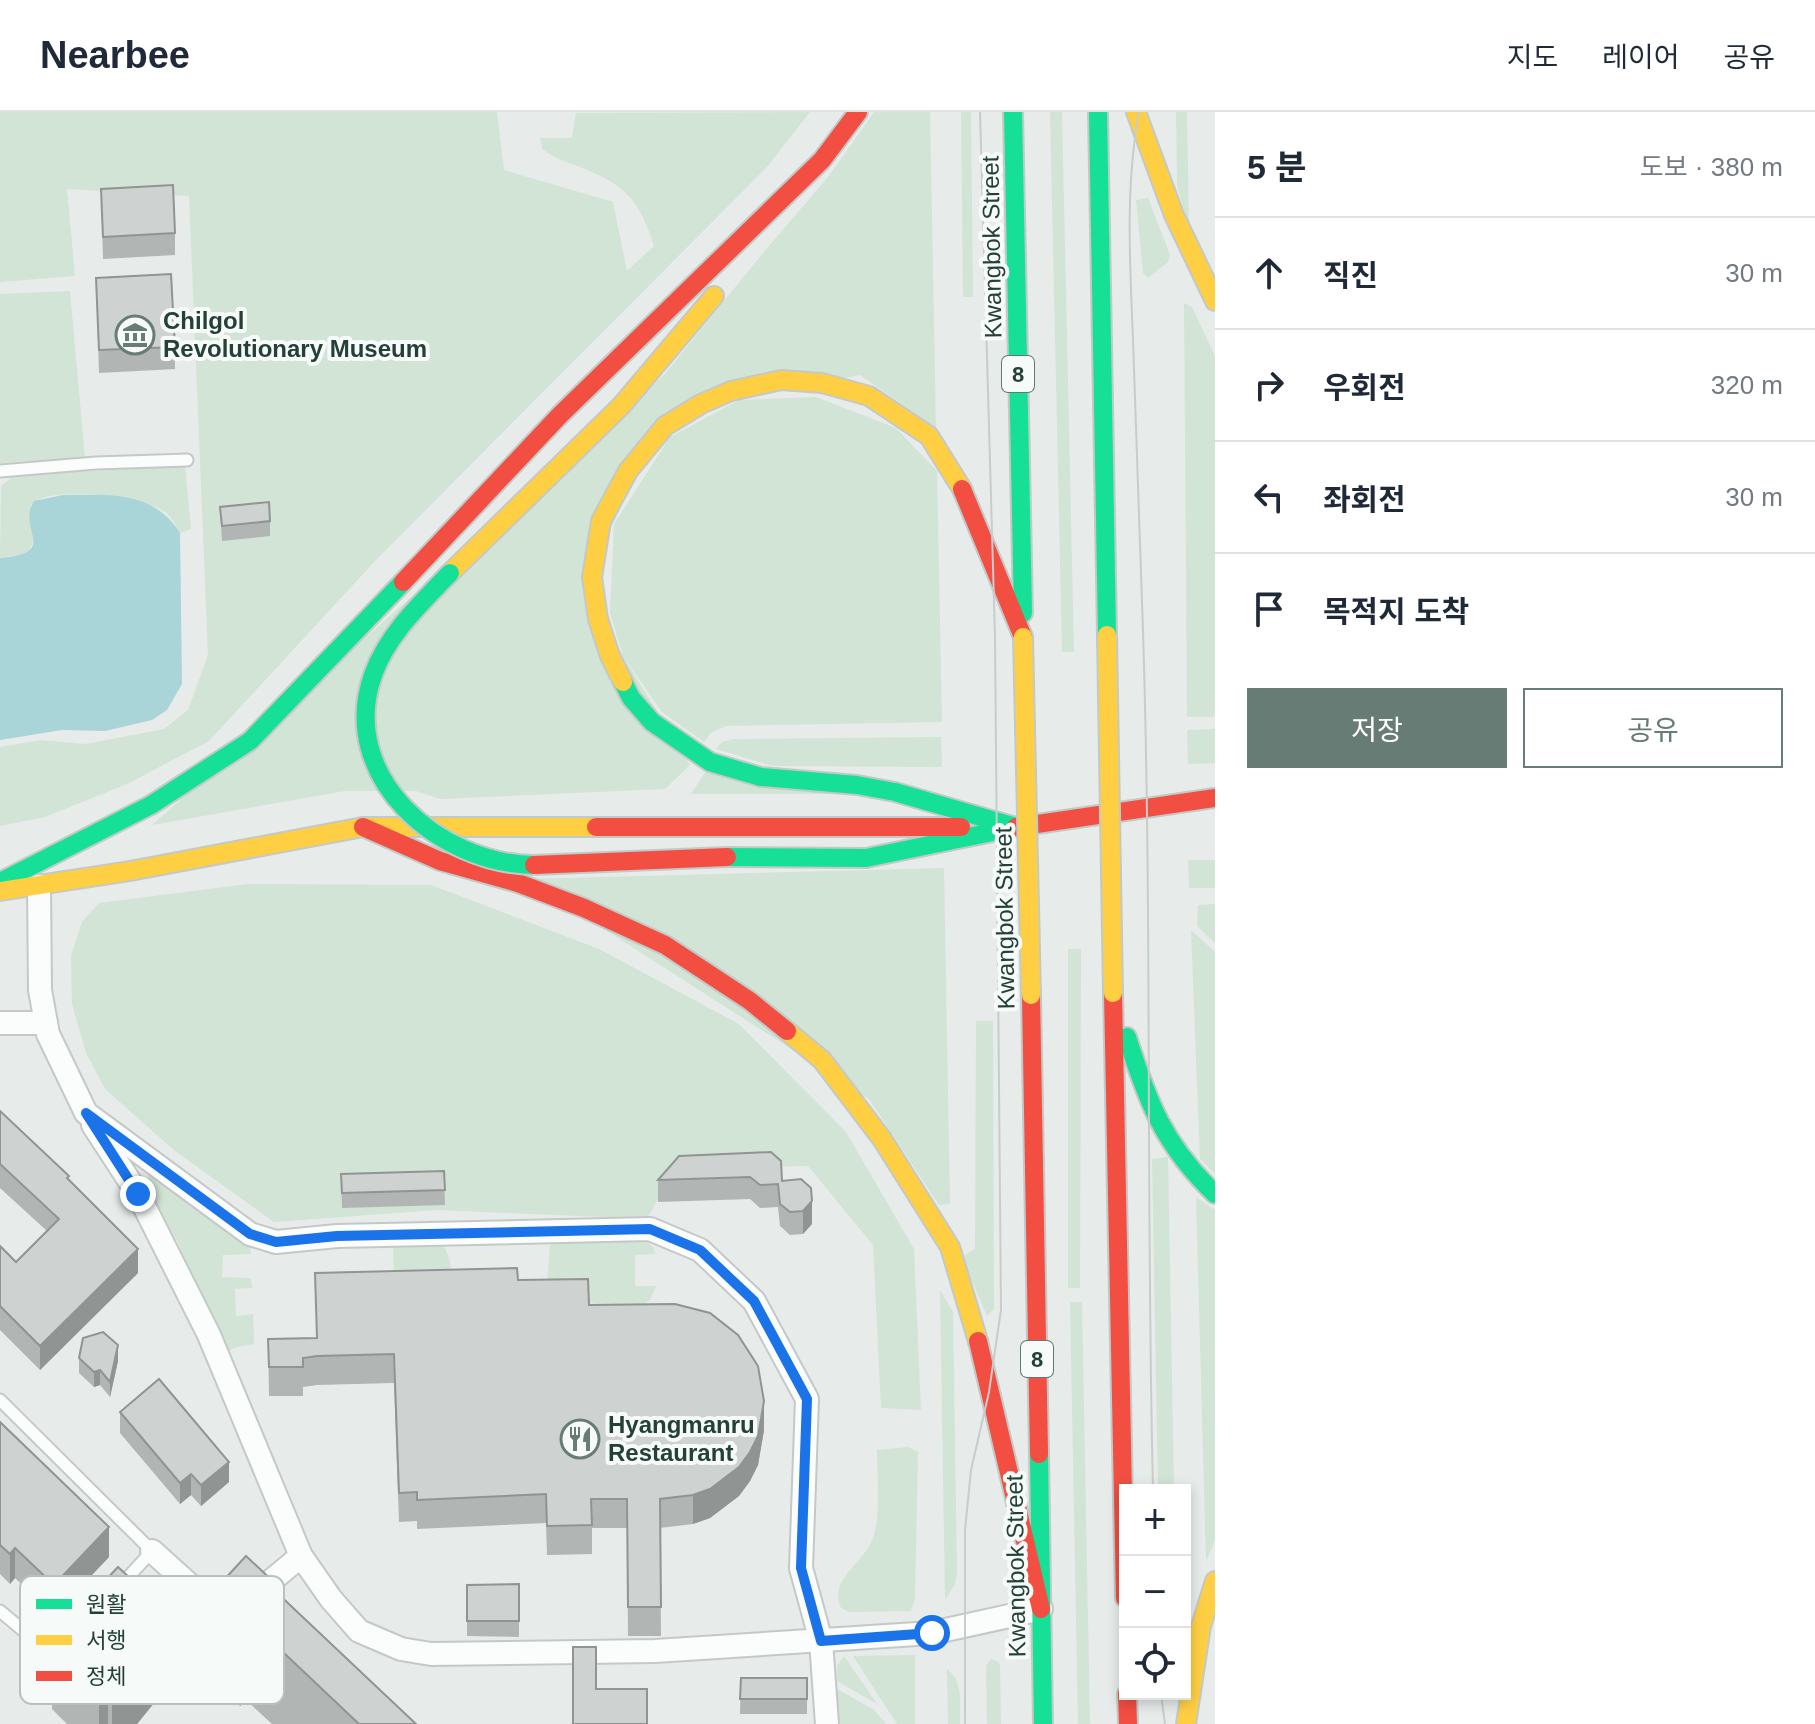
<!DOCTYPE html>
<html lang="ko">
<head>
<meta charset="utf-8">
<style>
	body { margin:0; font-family:Helvetica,"Noto Sans KR",sans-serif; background:#f6f6f7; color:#1f2937 }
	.controls { position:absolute; right:24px; bottom:24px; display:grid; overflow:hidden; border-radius:0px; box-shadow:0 4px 12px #0003 }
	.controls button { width:72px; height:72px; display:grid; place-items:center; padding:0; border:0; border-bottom:2px solid #e0e1e3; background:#fff; color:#1f2937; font:40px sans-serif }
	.stop { position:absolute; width:24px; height:24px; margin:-18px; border:6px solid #1a73e8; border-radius:50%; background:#fff }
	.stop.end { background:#1a73e8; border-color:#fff; box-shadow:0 2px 8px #0008 }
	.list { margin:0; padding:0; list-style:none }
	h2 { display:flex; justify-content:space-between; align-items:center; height:104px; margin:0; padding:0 32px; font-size:34px }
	h2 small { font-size:26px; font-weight:400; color:#747a83 }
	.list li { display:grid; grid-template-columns:52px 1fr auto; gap:24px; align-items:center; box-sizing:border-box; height:112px; padding:0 32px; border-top:2px solid #e0e1e3 }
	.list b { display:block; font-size:30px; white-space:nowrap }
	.list em { font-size:26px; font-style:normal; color:#747a83 }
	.actions { display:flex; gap:16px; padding:24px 32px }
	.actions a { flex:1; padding:18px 0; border:2px solid #687c76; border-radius:0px; text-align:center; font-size:28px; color:#687c76 }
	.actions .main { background:#687c76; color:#fff }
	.icon { flex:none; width:44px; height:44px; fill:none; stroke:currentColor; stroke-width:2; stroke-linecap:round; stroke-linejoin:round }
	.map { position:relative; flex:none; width:1215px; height:1612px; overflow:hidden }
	header { display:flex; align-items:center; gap:48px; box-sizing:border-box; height:112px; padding:0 40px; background:#fff; border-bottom:2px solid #e0e1e3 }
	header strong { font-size:38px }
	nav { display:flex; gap:44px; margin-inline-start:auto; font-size:28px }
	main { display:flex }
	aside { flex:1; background:#fff }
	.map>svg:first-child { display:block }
	.green { fill:#d1e4d6 }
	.water { fill:#a9d4d8 }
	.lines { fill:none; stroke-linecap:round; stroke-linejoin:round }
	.lane-casing { stroke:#c4c9c7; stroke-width:15 }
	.street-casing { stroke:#c4c9c7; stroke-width:26 }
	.fast-casing { stroke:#c3c9c7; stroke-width:22 }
	.slow-casing { stroke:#c3c9c7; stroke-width:22 }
	.jam-casing { stroke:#c3c9c7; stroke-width:22 }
	.lane { stroke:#fbfcfc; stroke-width:11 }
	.street { stroke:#fbfcfc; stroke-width:22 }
	.fast { stroke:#16e098; stroke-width:18 }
	.slow { stroke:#ffcf43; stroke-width:18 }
	.jam { stroke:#f24e42; stroke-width:18 }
	.tram { stroke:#c8cccb; stroke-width:2 }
	.fast-bridge-casing { stroke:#c2cac8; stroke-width:22; stroke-linecap:butt }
	.slow-bridge-casing { stroke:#c2cac8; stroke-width:22; stroke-linecap:butt }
	.jam-bridge-casing { stroke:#c2cac8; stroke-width:22; stroke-linecap:butt }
	.fast-bridge { stroke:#16e098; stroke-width:18 }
	.slow-bridge { stroke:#ffcf43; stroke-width:18 }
	.jam-bridge { stroke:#f24e42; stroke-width:18 }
	.wall { fill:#b1b5b4 }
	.shaded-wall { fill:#909492 }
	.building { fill:#ced3d1; stroke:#909492; stroke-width:2 }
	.route { stroke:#1a73e8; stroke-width:10 }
	.labels { text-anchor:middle; stroke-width:8; stroke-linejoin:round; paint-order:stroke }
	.shield { fill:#f6faf8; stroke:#637871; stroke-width:2 }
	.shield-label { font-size:22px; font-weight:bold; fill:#244037 }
	.street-label { font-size:24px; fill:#244037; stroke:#f6faf8 }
	.poi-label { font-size:24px; font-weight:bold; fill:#244037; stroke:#f6faf8; text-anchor:start }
	.key { fill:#f6faf8; stroke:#b7c2be; stroke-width:2 }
	.key-label { font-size:22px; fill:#244037 }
</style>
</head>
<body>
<header>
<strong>Nearbee</strong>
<nav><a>지도</a><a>레이어</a><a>공유</a></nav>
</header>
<main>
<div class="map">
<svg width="1215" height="1612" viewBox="0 0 1215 1612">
	<rect width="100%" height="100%" fill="#e7ecea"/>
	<g class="green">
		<path d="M 0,0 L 497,0 L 504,58 L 613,90 L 627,159 L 654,134 C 641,93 629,75 587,58 C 571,51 557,48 542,37 L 540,26 L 572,26 L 576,1 L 810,0 L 767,55 L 375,449 L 209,629 L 127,672 L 45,705 L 0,714 L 0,635 L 40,628 L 86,632 L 164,617 L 188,598 L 208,543 L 189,84 L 67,77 L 75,164 L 0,170 Z"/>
		<path d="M 874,0 L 930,0 L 936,316 L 860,263 L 666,300 L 582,477 L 690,653 L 665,677 L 440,687 L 416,679 L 345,679 L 152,713 L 664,263 L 763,141 L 828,65 Z"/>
		<path d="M 961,0 L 971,0 L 973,185 L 963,185 Z"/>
		<path d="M 1050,0 L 1062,0 L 1074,540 L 1062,540 Z"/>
		<path d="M 1176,0 L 1187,0 L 1189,115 L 1177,74 Z"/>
		<path d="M 1148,86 L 1170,143 L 1168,150 L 1148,166 L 1143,161 L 1136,88 Z"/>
		<path d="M 70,179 L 85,346 L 0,351 L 0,182 Z"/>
		<path d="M 1184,191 L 1192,195 L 1215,244 L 1215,605 L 1187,605 Z"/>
		<path d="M 816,285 L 896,316 L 937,359 L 942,610 L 726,614 L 711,621 L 704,630 L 662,600 L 623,544 L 610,501 L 614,412 L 670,325 L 739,288 Z"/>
		<path d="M 185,354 L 191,417 L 180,421 C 176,414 172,405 165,400 C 143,384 50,372 31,393 L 33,430 L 28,441 L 0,446 L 1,374 L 14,363 Z"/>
		<path d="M 1215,617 L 1215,651 L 1188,652 L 1187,618 Z"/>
		<path d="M 941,625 L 942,655 L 772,654 L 716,637 L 722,630 L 733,627 Z"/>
		<path d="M 707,658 L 843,682 L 691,682 Z"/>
		<path d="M 1188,748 L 1215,748 L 1215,776 L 1189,776 Z"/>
		<path d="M 944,756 L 950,1092 L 939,1093 L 869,987 L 526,767 Z"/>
		<path d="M 248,772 L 431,773 L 599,837 L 739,912 L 846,1020 L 914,1137 L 921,1298 L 881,1296 L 873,1133 L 808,1054 L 674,1057 L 647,1107 L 437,1098 L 274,1110 L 175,1039 L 105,977 L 86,941 L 72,892 L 71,844 L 82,810 L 99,791 Z"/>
		<path d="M 1215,792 L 1215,831 L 1197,814 L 1198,793 Z"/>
		<path d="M 1191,818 L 1215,840 L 1215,1062 L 1200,1047 Z"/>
		<path d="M 1068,837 L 1081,837 L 1080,1176 L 1068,1176 Z"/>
		<path d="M 976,909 L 993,909 L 994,1197 L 987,1204 L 962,1145 L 975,1137 Z"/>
		<path d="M 1168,1045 L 1174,1378 L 1158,1378 L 1152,1047 Z"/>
		<path d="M 156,1063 L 250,1132 L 251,1142 L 223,1143 L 222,1165 L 251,1166 L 252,1176 L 235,1177 L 236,1204 L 253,1202 L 254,1232 L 237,1235 L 225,1240 L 177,1128 L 149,1085 L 145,1075 L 149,1064 Z"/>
		<path d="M 1196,1085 L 1215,1098 L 1215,1428 L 1206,1450 Z"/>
		<path d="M 557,1127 L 645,1128 L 654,1136 L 655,1142 L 635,1143 L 635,1174 L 656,1174 L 650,1188 L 641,1193 L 561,1190 L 547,1171 L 550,1134 Z"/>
		<path d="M 393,1131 L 439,1131 C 455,1142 450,1168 452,1185 L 394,1186 Z"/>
		<path d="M 940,1178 L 953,1200 L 957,1462 L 955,1472 L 945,1488 Z"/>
		<path d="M 1070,1190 L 1082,1190 L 1090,1612 L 1078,1612 Z"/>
		<path d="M 908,1335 L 918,1340 L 915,1486 L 911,1499 L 849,1500 L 841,1496 C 828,1467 863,1453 873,1426 C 881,1404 877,1363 877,1338 Z"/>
		<path d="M 915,1543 L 915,1612 L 897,1612 L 853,1544 Z"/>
		<path d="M 844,1544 L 877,1592 L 837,1569 L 837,1554 Z"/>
		<path d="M 991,1547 L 999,1550 L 1000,1554 L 1001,1612 L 987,1612 L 986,1554 Z"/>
		<path d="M 947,1557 C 964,1570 960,1592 960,1612 L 948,1612 Z"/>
		<path d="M 836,1576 L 874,1598 L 886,1612 L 837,1612 Z"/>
	</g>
	<path class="water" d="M 63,383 C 109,383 153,378 180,421 L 182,572 L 167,598 L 152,608 L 105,619 L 62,618 L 0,628 L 0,446 C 61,441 16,418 34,389 Z"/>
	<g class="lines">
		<defs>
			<g id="lane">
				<path d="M 0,359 L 96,351 L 187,348"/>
				<path d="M 0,1288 L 152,1439 L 121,1473"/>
				<path d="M 0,1499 L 31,1525 L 69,1519"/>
			</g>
			<g id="street">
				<path d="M 39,774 L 40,878 L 48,922 L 86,1001 L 250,1122 L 276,1130 L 337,1124 L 650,1117 L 700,1138 L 754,1189 L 807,1287 L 801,1456 L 821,1529 L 827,1612"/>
				<path d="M 0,911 L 46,911"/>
				<path d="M 93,1013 L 138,1082 L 209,1223 L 301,1444 L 331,1487 L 359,1519 L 401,1537 L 431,1542 L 655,1539 L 932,1521 L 1041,1497"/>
				<path d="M 152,1439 L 213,1494 L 227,1499 L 242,1493 L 301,1444"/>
			</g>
			<g id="fast">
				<path d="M 1013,0 L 1023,501"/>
				<path d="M 1098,0 L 1107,523"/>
				<path d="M 623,570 L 631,586 L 652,610 L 710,650 L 761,665 L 857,673 L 895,680 L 1016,715"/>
				<path d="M 727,745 L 866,746 L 1012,716"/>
				<path d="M 0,770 L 151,693 L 250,629 L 403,470"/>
				<path d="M 1127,925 C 1148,991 1164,1033 1215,1082"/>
				<path d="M 1039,1342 L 1043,1612"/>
			</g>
			<g id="slow">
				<path d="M 1136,0 L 1174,103 L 1215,189"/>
				<path d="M 450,461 L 621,294 L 714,184"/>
				<path d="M 623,570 L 610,544 L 598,507 L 592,465 L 601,409 L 628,359 L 665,314 L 701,292 L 731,279 L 781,268 L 822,271 L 869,284 L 929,324 L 962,377"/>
				<path d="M 0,779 L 130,759 L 363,715 L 596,715"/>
				<path d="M 787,919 L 822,948 L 882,1027 L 950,1135 L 978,1229"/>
				<path d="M 1186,1612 L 1201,1514 L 1215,1469"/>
			</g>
			<g id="jam">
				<path d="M 962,377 L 1023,525"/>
				<path d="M 403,470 L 560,303 L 822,48 L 858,0"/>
				<path d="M 363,715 L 440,749 L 518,771 L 584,796 L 665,833 L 750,889 L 787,919"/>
				<path d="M 596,715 L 961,715"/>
				<path d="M 1016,715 L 1215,686"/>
				<path d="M 1113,881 L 1125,1486"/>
				<path d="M 1031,883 L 1039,1342"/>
				<path d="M 978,1229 L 1041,1497"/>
				<path d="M 1127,1582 L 1128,1612"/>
			</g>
		</defs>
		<use href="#lane" class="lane-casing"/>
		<use href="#street" class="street-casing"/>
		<use href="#fast" class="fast-casing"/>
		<use href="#slow" class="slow-casing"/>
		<use href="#jam" class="jam-casing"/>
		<use href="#lane" class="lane"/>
		<use href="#street" class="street"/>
		<use href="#fast" class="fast"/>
		<use href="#slow" class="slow"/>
		<use href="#jam" class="jam"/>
		<g class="tram">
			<path d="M 1139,0 C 1125,75 1130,152 1133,228 C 1136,325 1140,422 1143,519 C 1152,805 1146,1092 1153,1378"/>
			<path d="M 1161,1582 L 1165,1612"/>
			<path d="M 965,1612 L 965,1418 L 971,1358 L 989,1280 L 1001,1198 L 995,525 L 980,0"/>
		</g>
		<defs>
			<path id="fast-bridge" d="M 450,461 C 421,491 387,523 373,563 C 337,665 439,752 534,753"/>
			<g id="slow-bridge">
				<path d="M 1107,523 L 1113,881"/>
				<path d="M 1023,525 L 1031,883"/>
			</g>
			<path id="jam-bridge" d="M 534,753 L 727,745"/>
		</defs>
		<use href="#fast-bridge" class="fast-bridge-casing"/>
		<use href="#slow-bridge" class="slow-bridge-casing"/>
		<use href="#jam-bridge" class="jam-bridge-casing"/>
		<use href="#fast-bridge" class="fast-bridge"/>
		<use href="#slow-bridge" class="slow-bridge"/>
		<use href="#jam-bridge" class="jam-bridge"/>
	</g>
	<g class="wall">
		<path d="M 101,77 L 175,121 L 175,143 L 103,147 Z"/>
		<path d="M 96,166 L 175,235 L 175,257 L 99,261 Z"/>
		<path d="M 220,395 L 270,409 L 270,424 L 222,429 Z"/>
		<path d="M 0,999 L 69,1069 L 138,1161 L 40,1258 L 0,1218 L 0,1134 L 16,1150 L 47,1119 L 0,1076 Z"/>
		<path d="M 679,1044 L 782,1069 L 812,1112 L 803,1122 L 790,1123 L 780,1114 L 778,1095 L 760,1096 L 750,1087 L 658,1090 L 658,1068 Z"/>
		<path d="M 444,1059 L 445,1093 L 342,1096 L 341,1062 Z"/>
		<path d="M 518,1168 L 589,1193 L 764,1318 L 758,1353 L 750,1369 L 739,1384 L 710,1406 L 693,1412 L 660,1416 L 661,1524 L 628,1524 L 627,1416 L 592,1416 L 592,1442 L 547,1443 L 546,1411 L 417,1417 L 417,1409 L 399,1410 L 394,1271 L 317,1273 L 303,1275 L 303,1284 L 269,1284 L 268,1227 L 316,1226 Z"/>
		<path d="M 79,1246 L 118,1249 L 110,1285 L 100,1273 L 94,1275 L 79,1261 Z"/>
		<path d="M 120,1300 L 229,1370 L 201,1394 L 191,1383 L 180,1392 L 120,1321 Z"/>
		<path d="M 0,1310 L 109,1445 L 54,1503 L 15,1466 L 10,1472 L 0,1462 Z"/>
		<path d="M 519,1472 L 519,1525 L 467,1524 L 467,1473 Z"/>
		<path d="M 277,1480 L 416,1612 L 272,1612 L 246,1588 L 240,1594 L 210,1565 L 210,1483 Z"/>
		<path d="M 52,1526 L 166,1570 L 163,1572 L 163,1580 L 137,1612 L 67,1612 L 52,1597 Z"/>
		<path d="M 741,1566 L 807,1566 L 807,1602 L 740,1602 Z"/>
	</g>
	<g class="shaded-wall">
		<path d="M 812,1089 L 812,1112 L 803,1122 L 803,1099 Z"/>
		<path d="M 138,1137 L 138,1161 L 40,1258 L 40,1234 Z"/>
		<path d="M 118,1233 L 118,1249 L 110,1285 L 110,1270 Z"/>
		<path d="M 100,1258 L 100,1273 L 94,1275 L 94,1260 Z"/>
		<path d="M 764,1289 L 764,1318 L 758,1353 L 750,1369 L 739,1384 L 710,1406 L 693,1412 L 693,1383 Z"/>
		<path d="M 229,1350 L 229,1370 L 201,1394 L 201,1373 Z"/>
		<path d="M 191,1362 L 191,1383 L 180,1392 L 180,1371 Z"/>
		<path d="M 109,1415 L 109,1445 L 54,1503 L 54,1473 Z"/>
		<path d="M 15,1436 L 15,1466 L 10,1472 L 10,1442 Z"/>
		<path d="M 166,1499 L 166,1570 L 163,1572 L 163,1580 L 137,1612 L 112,1612 L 112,1564 Z"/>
		<path d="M 246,1505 L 246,1588 L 240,1594 L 240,1512 Z"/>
		<path d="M 108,1561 L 108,1612 L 99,1612 L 99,1570 Z"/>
	</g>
	<g class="building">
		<path d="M 173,73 L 175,121 L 103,125 L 101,77 Z"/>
		<path d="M 171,162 L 175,235 L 99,238 L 96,166 Z"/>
		<path d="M 269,390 L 270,409 L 222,414 L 220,395 Z"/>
		<path d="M 0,999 L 69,1064 L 67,1066 L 138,1137 L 40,1234 L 0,1194 L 0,1134 L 16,1150 L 59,1107 L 0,1052 Z"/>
		<path d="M 771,1040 L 781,1049 L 782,1069 L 801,1067 L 811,1076 L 812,1089 L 803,1099 L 790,1100 L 780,1092 L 778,1072 L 760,1073 L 750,1065 L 658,1068 L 679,1044 Z"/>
		<path d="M 444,1059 L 445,1078 L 342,1081 L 341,1062 Z"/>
		<path d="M 517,1156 L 518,1168 L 588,1167 L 589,1193 L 675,1192 L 710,1201 L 738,1223 L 758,1254 L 764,1289 L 758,1324 L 750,1340 L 739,1355 L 710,1377 L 693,1383 L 660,1387 L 661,1495 L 628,1495 L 627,1387 L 591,1387 L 592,1413 L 547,1414 L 546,1382 L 417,1388 L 417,1380 L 399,1381 L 394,1242 L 317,1244 L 303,1246 L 303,1255 L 269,1255 L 268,1227 L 317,1226 L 315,1161 Z"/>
		<path d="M 103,1220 L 118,1233 L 110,1270 L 100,1258 L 94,1260 L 79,1246 L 83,1226 Z"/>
		<path d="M 159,1267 L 229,1350 L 201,1373 L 191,1362 L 180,1371 L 120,1300 Z"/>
		<path d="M 0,1310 L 109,1415 L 54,1473 L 15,1436 L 10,1442 L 0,1433 Z"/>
		<path d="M 246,1444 L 277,1473 L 273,1477 L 416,1612 L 359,1612 L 246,1505 L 240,1512 L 210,1483 Z"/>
		<path d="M 118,1455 L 166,1499 L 160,1505 L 163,1509 L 129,1550 L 112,1564 L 108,1561 L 99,1570 L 52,1526 Z"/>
		<path d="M 519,1472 L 519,1509 L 467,1509 L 467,1473 Z"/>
		<path d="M 573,1535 L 596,1535 L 596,1577 L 647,1577 L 647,1612 L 573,1612 Z"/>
		<path d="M 741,1566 L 807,1566 L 807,1587 L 740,1587 Z"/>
	</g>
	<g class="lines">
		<path class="route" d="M 138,1082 L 86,1001 L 250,1122 L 276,1130 L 337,1124 L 650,1117 L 700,1138 L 754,1189 L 807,1287 L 801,1456 L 821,1529 L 932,1521"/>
	</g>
	<defs>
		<symbol id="museum-ring" viewBox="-11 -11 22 22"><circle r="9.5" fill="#f6faf8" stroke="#687c76" stroke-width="1.5"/><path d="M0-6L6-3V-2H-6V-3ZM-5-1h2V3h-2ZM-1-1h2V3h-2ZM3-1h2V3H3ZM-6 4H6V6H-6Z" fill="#687c76"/></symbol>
		<symbol id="restaurant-ring" viewBox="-11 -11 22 22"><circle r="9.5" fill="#f6faf8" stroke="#687c76" stroke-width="1.5"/><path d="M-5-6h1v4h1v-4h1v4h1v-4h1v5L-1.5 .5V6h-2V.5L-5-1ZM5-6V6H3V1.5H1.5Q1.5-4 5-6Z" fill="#687c76"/></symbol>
	</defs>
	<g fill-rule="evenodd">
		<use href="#museum-ring" x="113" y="201" width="44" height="44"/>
		<use href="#restaurant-ring" x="558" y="1305" width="44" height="44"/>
	</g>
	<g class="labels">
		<g class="shield">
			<rect x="1002" y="244" width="32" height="36" rx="6"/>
			<rect x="1021" y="1229" width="32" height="36" rx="6"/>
		</g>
		<g class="shield-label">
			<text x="1018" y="270">8</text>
			<text x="1037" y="1255">8</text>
		</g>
		<g class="street-label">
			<text transform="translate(992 135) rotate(-91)" y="8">Kwangbok Street</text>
			<text transform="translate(1005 806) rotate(-91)" y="8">Kwangbok Street</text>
			<text transform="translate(1016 1454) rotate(-91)" y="8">Kwangbok Street</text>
		</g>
		<g class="poi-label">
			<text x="163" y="217">Chilgol<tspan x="163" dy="28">Revolutionary Museum</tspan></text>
			<text x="608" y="1321">Hyangmanru<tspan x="608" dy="28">Restaurant</tspan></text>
		</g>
	</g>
	<rect x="20" y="1464" width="264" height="128" rx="12" class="key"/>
	<rect x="36" y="1487" width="36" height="10" fill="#16e098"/>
	<rect x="36" y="1523" width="36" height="10" fill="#ffcf43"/>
	<rect x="36" y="1559" width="36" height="10" fill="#f24e42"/>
	<g class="key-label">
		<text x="86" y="1500">원활</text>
		<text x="86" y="1536">서행</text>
		<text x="86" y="1572">정체</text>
	</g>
</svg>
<div class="controls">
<button>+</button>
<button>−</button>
<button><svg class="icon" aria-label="locate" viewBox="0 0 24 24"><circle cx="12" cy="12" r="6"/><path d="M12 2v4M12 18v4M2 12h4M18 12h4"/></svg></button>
</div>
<div class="stop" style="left:932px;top:1521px"></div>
<div class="stop end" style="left:138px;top:1082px"></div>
</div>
<aside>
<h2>5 분<small>도보 · 380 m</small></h2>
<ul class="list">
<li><svg class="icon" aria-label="ahead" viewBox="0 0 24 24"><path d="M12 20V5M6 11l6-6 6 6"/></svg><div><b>직진</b></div><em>30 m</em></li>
<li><svg class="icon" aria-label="right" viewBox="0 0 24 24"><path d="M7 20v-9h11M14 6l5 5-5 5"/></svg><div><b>우회전</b></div><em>320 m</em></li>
<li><svg class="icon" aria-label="left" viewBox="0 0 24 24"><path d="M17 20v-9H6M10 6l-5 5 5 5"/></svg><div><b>좌회전</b></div><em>30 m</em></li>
<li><svg class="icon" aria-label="arrive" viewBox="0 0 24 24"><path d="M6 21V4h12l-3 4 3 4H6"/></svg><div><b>목적지 도착</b></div></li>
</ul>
<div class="actions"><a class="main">저장</a><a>공유</a></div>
</aside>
</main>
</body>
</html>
